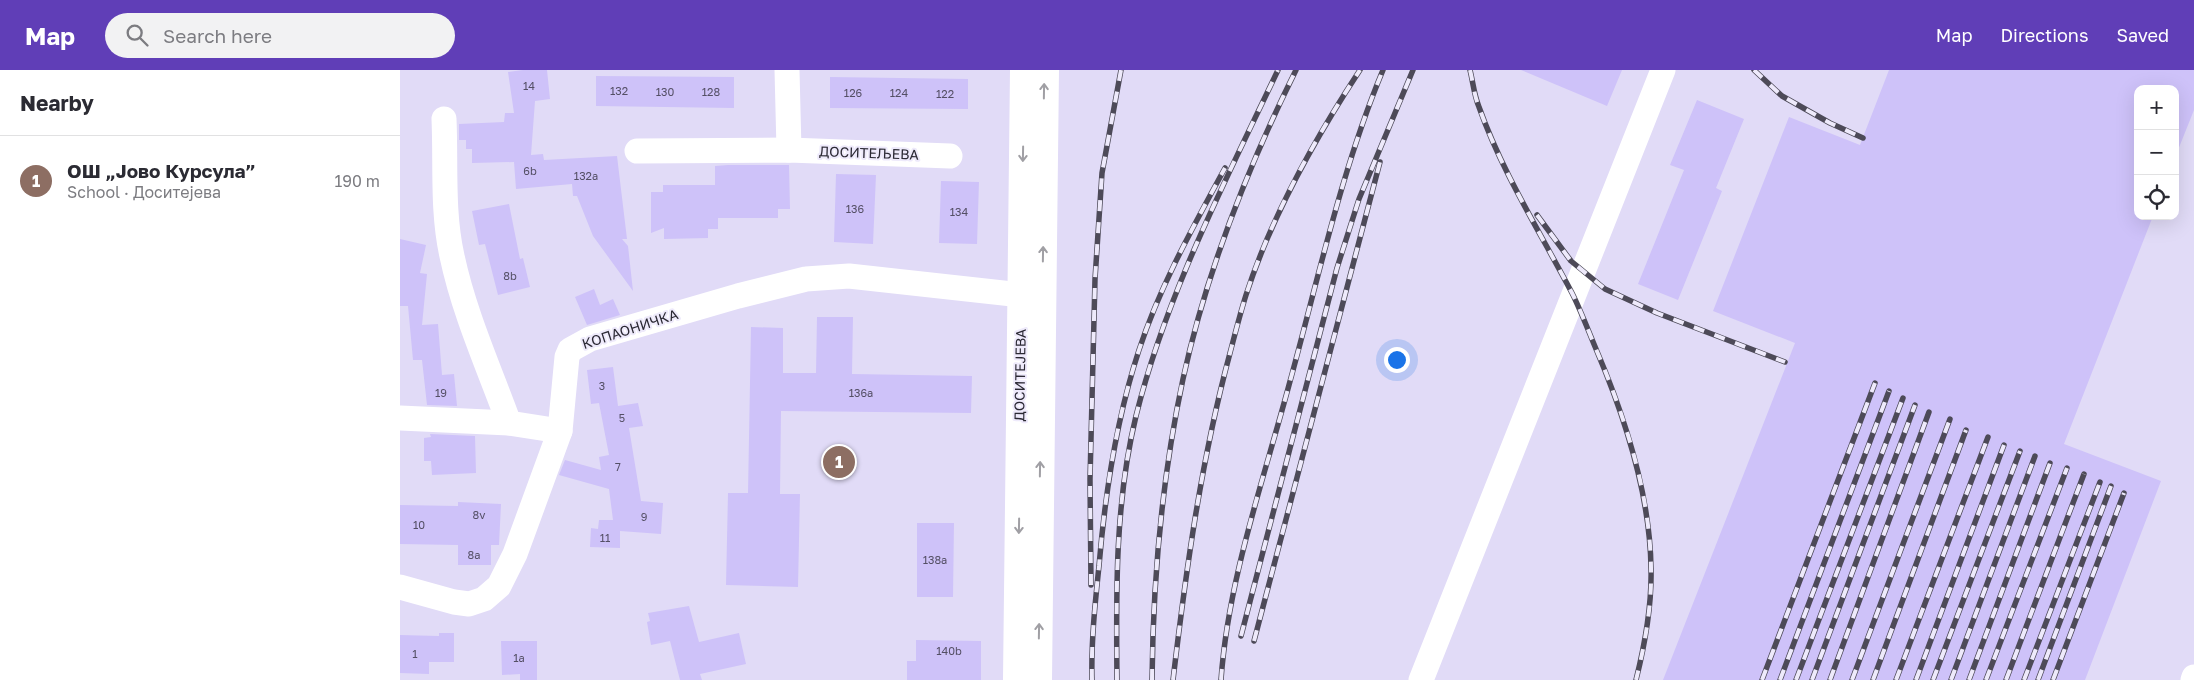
<!DOCTYPE html>
<html lang="en">
<head>
<meta charset="utf-8">
<style>
	body { margin:0; font-family:"Golos Text",sans-serif; background:#f2f2f3; color:#2b2b33 }
	.controls { position:absolute; right:15px; top:15px; display:grid; overflow:hidden; border-radius:10px; box-shadow:0 5px 20px #0002 }
	.controls button { width:45px; height:45px; display:grid; place-items:center; padding:0; border:0; border-bottom:1px solid #e1e1e2; background:#fff; color:#2b2b33; font:25px sans-serif }
	.you { position:absolute; left:996px; top:289px; width:18px; height:18px; margin:-12px; border:4px solid #fff; border-radius:50%; background:#1a73e8; box-shadow:0 0 0 8px #1a73e833 }
	.badge { display:grid; place-items:center; width:32px; height:32px; border-radius:50%; background:#603eb7; color:#fff; font-size:16px; font-weight:700 }
	.pin { position:absolute; translate:-50% -50%; border:2px solid #fff; box-shadow:0 1px 5px #0006 }
	.list { margin:0; padding:0; list-style:none }
	h2 { display:flex; justify-content:space-between; align-items:center; height:65px; margin:0; padding:0 20px; font-size:21px }
	h2 small { font-size:16px; font-weight:400; color:#7c7c81 }
	.list li { display:grid; grid-template-columns:32px 1fr auto; gap:15px; align-items:center; box-sizing:border-box; height:90px; padding:0 20px; border-top:1px solid #e1e1e2 }
	.list b { display:block; font-size:19px; white-space:nowrap }
	.list p { margin:0; font-size:16px; white-space:nowrap; color:#7c7c81 }
	.list em { font-size:16px; font-style:normal; color:#7c7c81 }
	.icon { flex:none; width:28px; height:28px; fill:none; stroke:currentColor; stroke-width:2; stroke-linecap:round; stroke-linejoin:round }
	.map { position:relative; flex:none; width:1794px; height:610px; overflow:hidden }
	header { display:flex; align-items:center; gap:30px; box-sizing:border-box; height:70px; padding:0 25px; background:#603eb7; color:#fff }
	header strong { font-size:24px }
	nav { display:flex; gap:28px; margin-inline-start:auto; font-size:18px }
	.search { width:350px; height:45px; background:#f2f2f3; display:flex; align-items:center; gap:12px; box-sizing:border-box; padding:0 18px; border-radius:28px; color:#7c7c81; font-size:19px }
	main { display:flex }
	aside { flex:1; background:#fff }
	.map>svg:first-child { display:block }
	.building { fill:#cec2f9 }
	.lines { fill:none; stroke-linecap:round; stroke-linejoin:round }
	.minor { stroke:#fff; stroke-width:25 }
	.major { stroke:#fff; stroke-width:28 }
	.rail-casing { stroke:#4d4a58; stroke-width:5.5 }
	.rail { stroke:#eeeafb; stroke-width:4; stroke-dasharray:11; stroke-linecap:butt }
	.oneway { stroke:#a09fa4 }
	.labels { text-anchor:middle; stroke-width:4; stroke-linejoin:round; paint-order:stroke }
	.number-label { font-size:11px; fill:#544f65 }
	.street-label { font-size:14px; fill:#2b2934; stroke:#eeeafb }
</style>
</head>
<body>
<header>
<strong>Map</strong>
<div class="search"><svg class="icon" aria-label="search" viewBox="0 0 24 24"><circle cx="10" cy="10" r="6"/><path d="M15 15l6 6"/></svg>Search here</div>
<nav><a>Map</a><a>Directions</a><a>Saved</a></nav>
</header>
<main>
<aside>
<h2>Nearby<small></small></h2>
<ul class="list">
<li><span class="badge" style="background:#8d6e63">1</span><div><b>ОШ „Јово Курсула”</b><p>School · Доситејева</p></div><em>190 m</em></li>
</ul>
</aside>
<div class="map">
<svg width="1794" height="610" viewBox="0 0 1794 610">
	<rect width="100%" height="100%" fill="#e1dbf7"/>
	<g class="building">
		<path d="M 123,0 L 147,0 L 150,29 L 135,31 L 131,85 L 143,84 L 144,90 L 217,86 L 227,169 L 222,169 L 228,176 L 233,221 L 193,166 L 177,126 L 173,126 L 172,114 L 116,119 L 114,92 L 72,93 L 72,79 L 66,79 L 66,70 L 59,70 L 59,54 L 104,52 L 105,43 L 114,43 L 108,2 Z"/>
		<path d="M 1121,0 L 1222,0 L 1207,36 Z"/>
		<path d="M 1489,0 L 1794,0 L 1794,40 L 1776,85 L 1775,19 L 1738,19 L 1738,146 L 1753,146 L 1664,374 L 1761,411 L 1685,610 L 1263,610 L 1395,273 L 1313,241 L 1389,47 L 1460,75 Z"/>
		<path d="M 196,6 L 334,7 L 334,38 L 196,36 Z"/>
		<path d="M 430,7 L 568,9 L 568,39 L 430,38 Z"/>
		<path d="M 1297,30 L 1344,49 L 1316,118 L 1322,121 L 1278,230 L 1238,214 L 1284,100 L 1270,95 Z"/>
		<path d="M 328,95 L 389,95 L 390,139 L 378,139 L 378,148 L 318,148 L 318,159 L 308,159 L 308,168 L 264,169 L 264,158 L 251,163 L 251,122 L 263,122 L 263,115 L 315,115 L 315,96 Z"/>
		<path d="M 436,104 L 476,105 L 473,174 L 434,172 Z"/>
		<path d="M 541,111 L 579,112 L 577,174 L 539,173 Z"/>
		<path d="M 109,134 L 120,189 L 123,188 L 130,217 L 98,225 L 85,174 L 79,175 L 72,141 Z"/>
		<path d="M 0,169 L 26,175 L 20,203 L 27,204 L 22,255 L 38,254 L 42,305 L 54,304 L 57,336 L 27,335 L 22,290 L 13,290 L 8,236 L 0,236 Z"/>
		<path d="M 194,219 L 200,235 L 213,229 L 220,245 L 187,255 L 175,227 Z"/>
		<path d="M 417,247 L 453,247 L 452,304 L 572,306 L 571,343 L 381,341 L 380,424 L 400,424 L 398,517 L 326,515 L 328,423 L 348,423 L 351,257 L 383,258 L 383,303 L 416,303 Z"/>
		<path d="M 213,297 L 218,336 L 238,333 L 243,356 L 229,358 L 241,431 L 263,433 L 261,464 L 220,461 L 220,478 L 190,477 L 191,458 L 198,459 L 199,450 L 213,450 L 209,419 L 159,405 L 165,390 L 201,400 L 199,387 L 209,385 L 199,333 L 191,334 L 187,300 Z"/>
		<path d="M 30,364 L 75,366 L 76,403 L 32,405 L 31,391 L 24,391 L 24,368 L 31,367 Z"/>
		<path d="M 58,432 L 101,434 L 99,475 L 91,475 L 91,495 L 58,495 L 58,475 L 0,474 L 0,435 L 58,436 Z"/>
		<path d="M 517,453 L 554,453 L 553,527 L 517,527 Z"/>
		<path d="M 289,536 L 299,572 L 339,563 L 346,594 L 300,604 L 302,610 L 280,610 L 270,571 L 251,575 L 247,552 L 250,551 L 248,543 Z"/>
		<path d="M 39,563 L 54,563 L 54,592 L 29,592 L 29,604 L 0,603 L 0,565 L 39,566 Z"/>
		<path d="M 516,570 L 581,571 L 581,610 L 507,610 L 507,591 L 516,591 Z"/>
		<path d="M 101,571 L 137,571 L 137,610 L 120,610 L 120,604 L 102,605 Z"/>
	</g>
	<g class="lines">
		<g class="minor">
			<path d="M 387,0 L 389,80"/>
			<path d="M 44,49 C 46,94 42,142 52,186 C 64,243 89,298 109,353 L 160,361"/>
			<path d="M 237,81 L 389,80 L 550,86"/>
			<path d="M 0,348 L 109,353"/>
			<path d="M 0,517 L 54,532 L 69,534 L 84,529 L 99,516 L 115,484 L 160,361 L 167,287 L 170,280 L 190,269 L 338,226 L 406,209 L 449,206 L 621,225 L 642,225"/>
			<path d="M 1021,610 L 1263,0"/>
			<path d="M 1793,610 L 1794,607"/>
		</g>
		<g class="major">
			<path d="M 617,610 L 624,0"/>
			<path d="M 638,610 L 645,0"/>
		</g>
		<defs>
			<g id="rail">
				<path d="M 1070,0 C 1073,12 1074,25 1079,37 C 1102,102 1140,162 1172,223 C 1181,241 1188,260 1196,279 C 1225,347 1250,423 1251,498 C 1252,535 1245,574 1236,610"/>
				<path d="M 1354,0 L 1382,26 L 1430,53 L 1463,68"/>
				<path d="M 1137,145 L 1171,191 L 1205,219 L 1257,243 L 1385,292"/>
				<path d="M 691,515 L 690,409 L 695,209 L 702,103 L 721,0"/>
				<path d="M 841,566 L 937,198 L 959,129 L 1013,0"/>
				<path d="M 854,571 L 980,92"/>
				<path d="M 692,610 C 691,572 695,534 699,496 C 705,424 716,350 739,280 C 760,216 793,157 825,98"/>
				<path d="M 717,610 C 716,522 715,432 736,346 C 766,225 825,112 878,0"/>
				<path d="M 752,610 C 753,510 762,407 783,309 C 806,203 848,97 896,0"/>
				<path d="M 773,610 C 786,500 801,391 830,283 C 835,264 840,244 846,225 C 872,145 914,70 960,0"/>
				<path d="M 821,610 C 828,510 863,412 889,315 C 918,210 941,101 983,0"/>
				<path d="M 1362,610 L 1475,313"/>
				<path d="M 1380,610 L 1489,321"/>
				<path d="M 1396,610 L 1503,328"/>
				<path d="M 1412,610 L 1515,335"/>
				<path d="M 1430,610 L 1529,342"/>
				<path d="M 1452,610 L 1550,349"/>
				<path d="M 1473,610 L 1566,360"/>
				<path d="M 1496,610 L 1588,367"/>
				<path d="M 1516,610 L 1604,375"/>
				<path d="M 1533,610 L 1620,381"/>
				<path d="M 1551,610 L 1635,386"/>
				<path d="M 1569,610 L 1650,393"/>
				<path d="M 1586,610 L 1667,398"/>
				<path d="M 1606,610 L 1684,404"/>
				<path d="M 1624,610 L 1700,412"/>
				<path d="M 1638,610 L 1711,416"/>
				<path d="M 1653,610 L 1724,423"/>
			</g>
		</defs>
		<use href="#rail" class="rail-casing"/>
		<use href="#rail" class="rail"/>
	</g>
	<defs><path id="oneway-shaft" d="M-6 0H5M1.5-3L5.5 0L1.5 3" fill="none" stroke-width="1.6" stroke-linecap="round" stroke-linejoin="round" transform="scale(1.25)"/></defs>
	<g class="oneway">
		<use href="#oneway-shaft" transform="translate(644 21) rotate(-89)"/>
		<use href="#oneway-shaft" transform="translate(623 84) rotate(91)"/>
		<use href="#oneway-shaft" transform="translate(643 184) rotate(-89)"/>
		<use href="#oneway-shaft" transform="translate(640 399) rotate(-89)"/>
		<use href="#oneway-shaft" transform="translate(619 456) rotate(91)"/>
		<use href="#oneway-shaft" transform="translate(639 561) rotate(-89)"/>
	</g>
	<g class="labels">
		<g class="number-label">
			<text x="129" y="20">14</text>
			<text x="219" y="25">132</text>
			<text x="265" y="26">130</text>
			<text x="311" y="26">128</text>
			<text x="453" y="27">126</text>
			<text x="499" y="27">124</text>
			<text x="545" y="28">122</text>
			<text x="130" y="105">6b</text>
			<text x="186" y="110">132a</text>
			<text x="455" y="143">136</text>
			<text x="559" y="146">134</text>
			<text x="110" y="210">8b</text>
			<text x="202" y="320">3</text>
			<text x="41" y="327">19</text>
			<text x="461" y="327">136a</text>
			<text x="222" y="352">5</text>
			<text x="218" y="401">7</text>
			<text x="79" y="449">8v</text>
			<text x="244" y="451">9</text>
			<text x="19" y="459">10</text>
			<text x="205" y="472">11</text>
			<text x="74" y="489">8a</text>
			<text x="535" y="494">138a</text>
			<text x="549" y="585">140b</text>
			<text x="15" y="588">1</text>
			<text x="119" y="592">1a</text>
		</g>
		<g class="street-label">
			<text transform="translate(469 83) rotate(2)" y="5">ДОСИТЕЉЕВА</text>
			<text transform="translate(230 259) rotate(-18)" y="5">КОПАОНИЧКА</text>
			<text transform="translate(620 305) rotate(-89)" y="5">ДОСИТЕЈЕВА</text>
		</g>
	</g>
</svg>
<div class="controls">
<button>+</button>
<button>−</button>
<button><svg class="icon" aria-label="locate" viewBox="0 0 24 24"><circle cx="12" cy="12" r="6"/><path d="M12 2v4M12 18v4M2 12h4M18 12h4"/></svg></button>
</div>
<div class="you"></div>
<div class="pin badge" style="left:439px;top:392px;background:#8d6e63">1</div>
</div>
</main>
</body>
</html>
